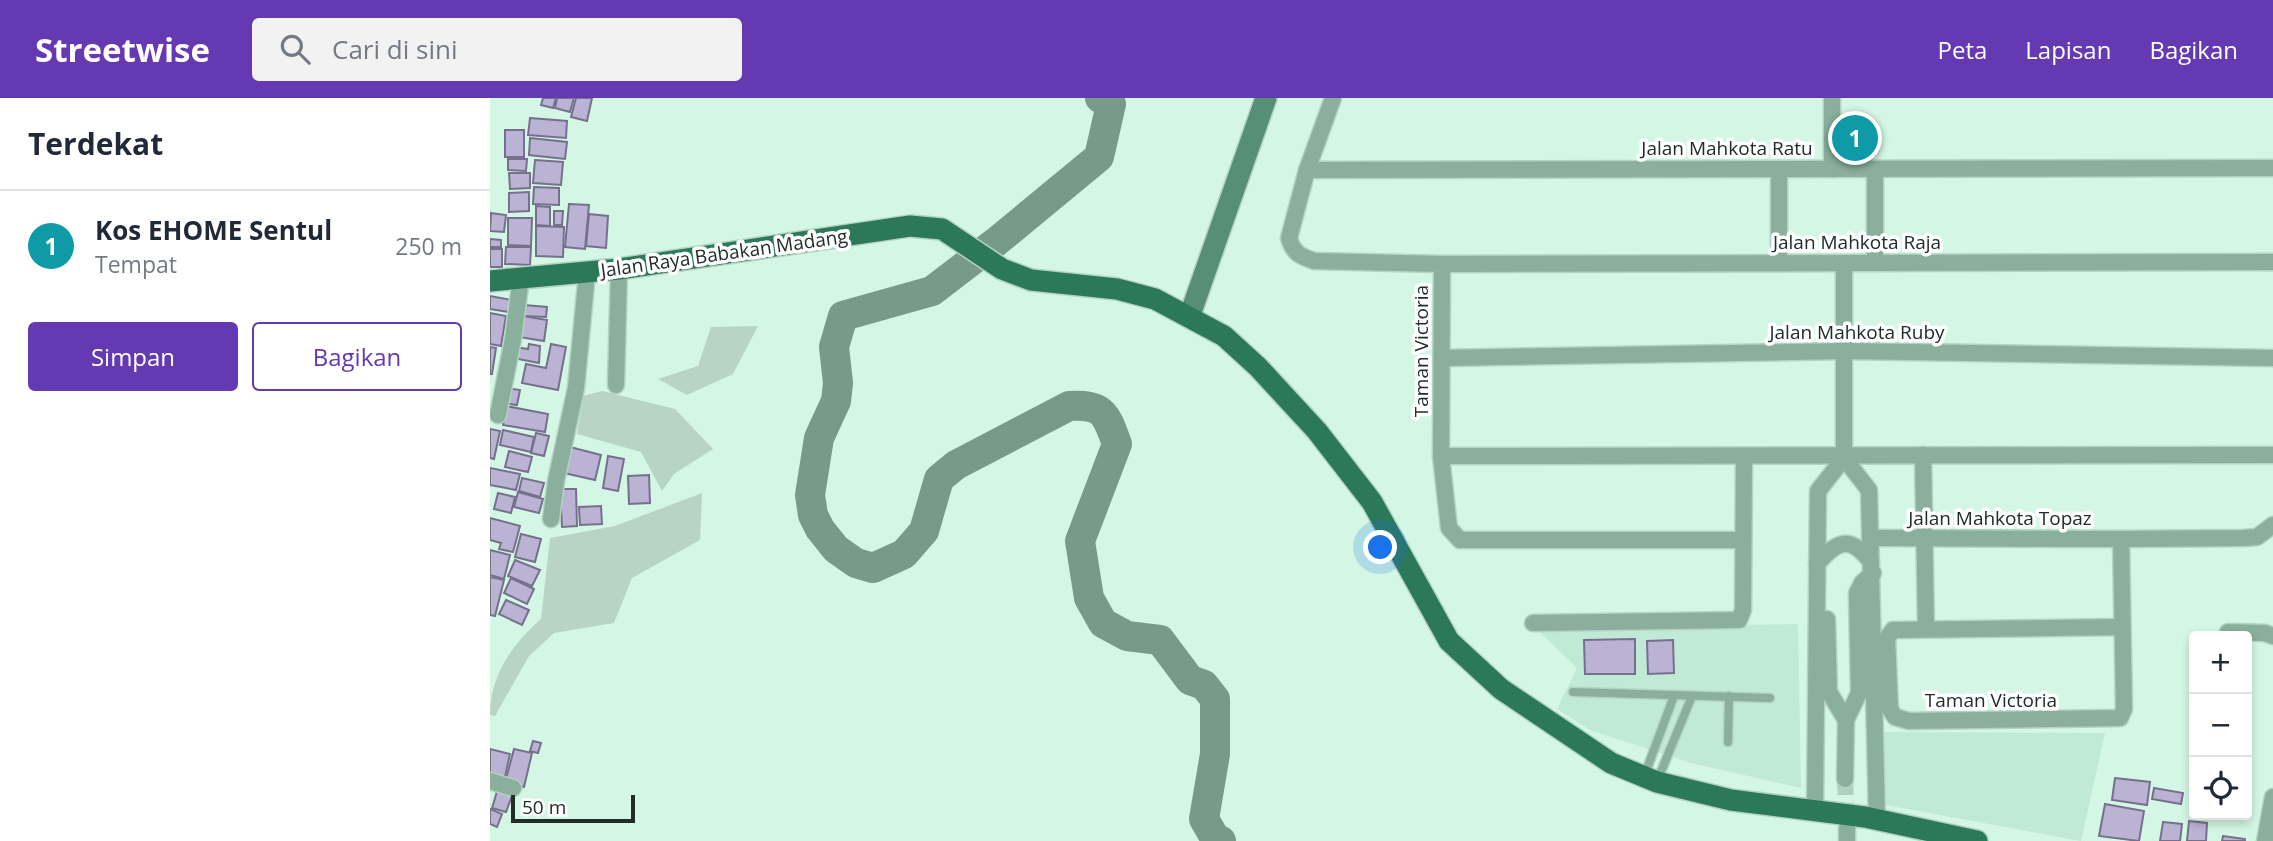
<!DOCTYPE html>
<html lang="id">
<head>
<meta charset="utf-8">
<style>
	body { margin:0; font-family:"Open Sans",sans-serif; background:#f2f2f3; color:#1f2937 }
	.controls { position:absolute; right:21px; bottom:21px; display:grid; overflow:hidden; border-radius:7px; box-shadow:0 4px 10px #0003 }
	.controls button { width:63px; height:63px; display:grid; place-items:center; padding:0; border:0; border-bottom:2px solid #e0e1e3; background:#fff; color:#1f2937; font:35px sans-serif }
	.scale { position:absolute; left:21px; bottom:18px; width:124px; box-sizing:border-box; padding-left:7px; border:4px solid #202e27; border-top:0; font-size:19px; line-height:24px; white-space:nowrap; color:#202e27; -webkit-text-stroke:5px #fff; paint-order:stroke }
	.you { position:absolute; left:891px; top:450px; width:24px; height:24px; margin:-18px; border:5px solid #fff; border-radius:50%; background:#1a73e8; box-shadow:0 0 0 10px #1a73e833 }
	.badge { display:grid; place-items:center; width:46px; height:46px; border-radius:50%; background:#6539b1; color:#fff; font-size:23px; font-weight:700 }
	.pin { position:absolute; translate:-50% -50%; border:4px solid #fff; box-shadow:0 2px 7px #0006 }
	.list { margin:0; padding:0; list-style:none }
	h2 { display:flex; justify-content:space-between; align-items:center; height:91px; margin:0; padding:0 28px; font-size:30px }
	h2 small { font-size:23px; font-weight:400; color:#747a83 }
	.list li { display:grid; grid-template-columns:46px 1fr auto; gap:21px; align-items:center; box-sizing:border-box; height:112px; padding:0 28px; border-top:2px solid #e0e1e3 }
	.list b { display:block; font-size:26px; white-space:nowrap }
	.list p { margin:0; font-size:23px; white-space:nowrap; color:#747a83 }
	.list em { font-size:23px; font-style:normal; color:#747a83 }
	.actions { display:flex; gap:14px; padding:21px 28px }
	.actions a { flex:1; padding:16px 0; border:2px solid #6539b1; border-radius:7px; text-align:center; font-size:24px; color:#6539b1 }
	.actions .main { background:#6539b1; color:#fff }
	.icon { flex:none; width:38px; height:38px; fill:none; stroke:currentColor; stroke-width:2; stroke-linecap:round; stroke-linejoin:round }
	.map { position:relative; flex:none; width:1783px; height:743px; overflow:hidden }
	header { display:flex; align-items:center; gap:42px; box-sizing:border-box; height:98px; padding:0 35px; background:#6539b1; color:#fff }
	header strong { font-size:33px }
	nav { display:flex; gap:38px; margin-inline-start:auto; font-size:24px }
	.search { width:490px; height:63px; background:#f2f2f3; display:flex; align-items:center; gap:18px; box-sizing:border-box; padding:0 24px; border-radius:7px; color:#747a83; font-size:26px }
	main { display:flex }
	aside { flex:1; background:#fff }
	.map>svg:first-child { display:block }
	.built { fill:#c0ead5 }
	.green { fill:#b7d4c5 }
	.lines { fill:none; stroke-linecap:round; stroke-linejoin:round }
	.river { stroke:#789b89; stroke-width:30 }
	.building { fill:#bab3d3; stroke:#77708c; stroke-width:2 }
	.street-tunnel { stroke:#b0cfbf; stroke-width:16; stroke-dasharray:16 8; stroke-linecap:butt }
	.lane-casing { stroke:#b4d3c3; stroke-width:11 }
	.street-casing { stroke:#b4d3c3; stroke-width:19 }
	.secondary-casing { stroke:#b4d3c3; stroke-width:24 }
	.primary-casing { stroke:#b4d3c3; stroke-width:24 }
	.lane { stroke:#8aaf9c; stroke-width:8 }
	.street { stroke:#8aaf9c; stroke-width:16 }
	.secondary { stroke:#578f75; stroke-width:21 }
	.primary { stroke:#2c795a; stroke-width:21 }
	.labels { text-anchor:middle; stroke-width:7; stroke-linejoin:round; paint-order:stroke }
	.street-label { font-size:19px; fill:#202e27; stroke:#fff }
</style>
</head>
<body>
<header>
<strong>Streetwise</strong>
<div class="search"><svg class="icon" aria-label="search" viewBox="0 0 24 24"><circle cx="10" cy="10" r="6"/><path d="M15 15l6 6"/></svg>Cari di sini</div>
<nav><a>Peta</a><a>Lapisan</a><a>Bagikan</a></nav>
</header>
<main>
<aside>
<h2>Terdekat<small></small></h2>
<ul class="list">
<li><span class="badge" style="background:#0f9aa8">1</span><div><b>Kos EHOME Sentul</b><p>Tempat</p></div><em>250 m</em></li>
</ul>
<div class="actions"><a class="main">Simpan</a><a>Bagikan</a></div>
</aside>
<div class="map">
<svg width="1783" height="743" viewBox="0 0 1783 743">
	<rect width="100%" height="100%" fill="#d4f7e5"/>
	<g class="built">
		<path d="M 1308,526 L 1311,690 L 1201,665 L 1100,632 L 1067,611 L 1087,570 L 1047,531 Z"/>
		<path d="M 1394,634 L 1615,635 L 1591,743 L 1395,707 Z"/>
	</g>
	<g class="green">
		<path d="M 268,228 L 243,276 L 197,297 L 168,281 L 208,268 L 221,229 Z"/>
		<path d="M 112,293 L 185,311 L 223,351 L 184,376 L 172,393 L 151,354 L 87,336 L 93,298 Z"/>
		<path d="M 212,395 L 210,442 L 142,480 L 124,525 L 64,535 L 39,558 L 5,618 L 0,617 C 0,577 22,547 51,521 L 60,440 L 125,428 Z"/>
	</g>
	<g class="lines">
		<path class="river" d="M 610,0 L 621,6 L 609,59 L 506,144 L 442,193 L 353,218 L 344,249 L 348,285 L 346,303 L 329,340 L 320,397 L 323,417 L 330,431 L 346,451 L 366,465 L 383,470 L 414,456 L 434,433 L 449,381 L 466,367 L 579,308 C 614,306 616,316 627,346 L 590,443 L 599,500 L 613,525 L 637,538 L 670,542 L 700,582 L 714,587 L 725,601 L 725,656 L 714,721 L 725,740 L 731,743"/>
	</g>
	<g class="building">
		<path d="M 53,0 L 66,0 L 63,10 L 51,7 Z"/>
		<path d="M 67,0 L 84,0 L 80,14 L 65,10 Z"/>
		<path d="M 86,0 L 102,0 L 97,23 L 81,19 Z"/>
		<path d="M 40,20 L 77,23 L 76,40 L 38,37 Z"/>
		<path d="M 1378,25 L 1379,64 L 1365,65 L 1365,55 L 1351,53 L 1352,27 Z"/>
		<rect x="15" y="32" width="19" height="27"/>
		<path d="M 40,40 L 77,44 L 75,61 L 39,57 Z"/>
		<path d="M 18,61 L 37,61 L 36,73 L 18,72 Z"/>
		<path d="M 45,62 L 73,64 L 71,87 L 43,85 Z"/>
		<path d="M 19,75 L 40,75 L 40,90 L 20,91 Z"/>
		<path d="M 44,89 L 69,90 L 69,107 L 43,106 Z"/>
		<path d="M 39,94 L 39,113 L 19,114 L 19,95 Z"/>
		<path d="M 79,106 L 99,107 L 95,151 L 75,149 Z"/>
		<path d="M 46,108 L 60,109 L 60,128 L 46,127 Z"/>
		<path d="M 64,113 L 73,113 L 72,127 L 64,127 Z"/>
		<path d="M 1,115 L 16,117 L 14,134 L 0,133 Z"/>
		<path d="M 99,116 L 118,118 L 116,150 L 96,148 Z"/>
		<path d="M 18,120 L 42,120 L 41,148 L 18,147 Z"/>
		<path d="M 46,128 L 74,129 L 73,159 L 46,158 Z"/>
		<path d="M 0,141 L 11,142 L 11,149 L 0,149 Z"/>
		<path d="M 16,149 L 41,149 L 40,167 L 15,166 Z"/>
		<rect x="0" y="151" width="12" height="18"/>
		<path d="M 0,198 L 21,202 L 19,214 L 0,211 Z"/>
		<path d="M 34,207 L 57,209 L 56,219 L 33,218 Z"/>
		<path d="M 0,215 L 16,218 L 11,248 L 0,246 Z"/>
		<path d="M 33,218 L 57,222 L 54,243 L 29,239 Z"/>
		<path d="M 39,246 L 50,248 L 49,265 L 23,260 L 25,249 L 38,251 Z"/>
		<path d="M 61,246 L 76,249 L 68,292 L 32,285 L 36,266 L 56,270 Z"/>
		<path d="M 0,249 L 6,250 L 2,276 L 0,276 Z"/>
		<path d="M 16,290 L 30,292 L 27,307 L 14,305 Z"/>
		<path d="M 16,308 L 58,316 L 55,334 L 13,327 Z"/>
		<path d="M 0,331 L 10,333 L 4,361 L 0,360 Z"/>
		<path d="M 13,332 L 44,339 L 41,354 L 10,347 Z"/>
		<path d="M 46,335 L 59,338 L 54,358 L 41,355 Z"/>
		<path d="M 80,349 L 111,357 L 105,382 L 74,375 Z"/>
		<path d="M 19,353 L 42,359 L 38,374 L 15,369 Z"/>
		<path d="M 118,358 L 134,361 L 128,393 L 113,390 Z"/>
		<path d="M 0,370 L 30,376 L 26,392 L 0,387 Z"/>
		<path d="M 159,377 L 160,405 L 139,406 L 138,378 Z"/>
		<path d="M 32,380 L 54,385 L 50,399 L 29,393 Z"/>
		<path d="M 70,391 L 86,391 L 87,428 L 72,429 Z"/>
		<path d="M 28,394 L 53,401 L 49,415 L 24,409 Z"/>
		<path d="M 8,395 L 25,399 L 21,415 L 4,411 Z"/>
		<path d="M 111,408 L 112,426 L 90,427 L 89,409 Z"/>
		<path d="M 0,420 L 30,428 L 23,454 L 9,451 L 11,445 L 0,442 Z"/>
		<path d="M 31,436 L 51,441 L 45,464 L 25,459 Z"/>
		<path d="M 0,452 L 20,457 L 14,481 L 0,477 Z"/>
		<path d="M 25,462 L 50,472 L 42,488 L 18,478 Z"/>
		<path d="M 0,479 L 14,482 L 5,518 L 0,517 Z"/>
		<path d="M 21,480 L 44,491 L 37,506 L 14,495 Z"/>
		<path d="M 16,502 L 39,512 L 32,527 L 9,516 Z"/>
		<path d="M 1145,541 L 1145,576 L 1095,576 L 1094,542 Z"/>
		<path d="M 1183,542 L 1184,575 L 1158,576 L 1157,543 Z"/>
		<path d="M 43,643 L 51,645 L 48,655 L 40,653 Z"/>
		<path d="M 0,651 L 20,656 L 14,683 L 0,679 Z"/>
		<path d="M 24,651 L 42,655 L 34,689 L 15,685 Z"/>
		<path d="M 1625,680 L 1660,684 L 1657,707 L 1622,702 Z"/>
		<path d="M 8,690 L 23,695 L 16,714 L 2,710 Z"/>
		<path d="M 1664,690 L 1693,695 L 1691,706 L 1662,701 Z"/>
		<path d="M 1615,706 L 1654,713 L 1649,743 L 1609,738 Z"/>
		<path d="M 0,711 L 12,716 L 7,729 L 0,726 Z"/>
		<path d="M 1699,723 L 1717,725 L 1716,743 L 1697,743 Z"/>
		<path d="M 1673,724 L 1692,726 L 1690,743 L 1670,743 Z"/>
		<path d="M 1733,738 L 1755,741 L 1755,743 L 1732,743 Z"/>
	</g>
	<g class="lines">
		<path class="street-tunnel" d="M 1355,681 L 1357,727"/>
		<defs>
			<g id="lane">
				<path d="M 1083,594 L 1280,600"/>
				<path d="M 1238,644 L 1239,598"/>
				<path d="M 1155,676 L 1184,598"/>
				<path d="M 1168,681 L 1202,598"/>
			</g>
			<g id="street">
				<path d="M 843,0 L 817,72 L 799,140 C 803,155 810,158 824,163 L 952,166 L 951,358 L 959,430 L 970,442 L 1253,442"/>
				<path d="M 1342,0 L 1342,71"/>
				<path d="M 1289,71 L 1289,165"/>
				<path d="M 1385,71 L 1385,165"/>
				<path d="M 817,72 L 1783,70"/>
				<path d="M 952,166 L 1783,164"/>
				<path d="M 952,260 L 1356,253 L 1783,260"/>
				<path d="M 126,287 L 129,171"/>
				<path d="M 8,317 L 23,241 L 31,180"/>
				<path d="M 1433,357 L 1436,530"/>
				<path d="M 951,358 L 1783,357"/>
				<path d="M 1354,360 L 1379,392 L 1387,722"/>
				<path d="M 1354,360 L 1354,167"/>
				<path d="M 61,421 L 66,383 L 86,290 L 97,175"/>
				<path d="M 1389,440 L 1631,441"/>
				<path d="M 1327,466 C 1348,442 1360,437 1381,464"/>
				<path d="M 1337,521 L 1339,594 L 1356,622"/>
				<path d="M 1043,525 L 1249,522 L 1253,512 L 1254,358"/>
				<path d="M 1632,529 L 1403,532 L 1397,540 L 1400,611 L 1405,619 L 1419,623 L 1630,620 L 1634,611 L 1631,441 L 1754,440 L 1767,439 L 1783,427"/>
				<path d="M 1738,534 L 1775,535 L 1783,538"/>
				<path d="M 1355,681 L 1356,622 L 1369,595 L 1367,495 L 1372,485 L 1383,475"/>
				<path d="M 0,683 L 23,690"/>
				<path d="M 1325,711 L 1328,393 L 1354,360"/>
				<path d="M 1357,730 L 1357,743"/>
				<path d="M 1775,743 L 1783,699"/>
			</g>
			<path id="secondary" d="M 700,217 L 776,0"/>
			<path id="primary" d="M 0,183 L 129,171 L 420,128 L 452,131 L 512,171 L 541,182 L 627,191 L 665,201 L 734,238 L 768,269 L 827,333 L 882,404 L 959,543 L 1011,591 L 1121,665 L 1167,684 L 1241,702 L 1375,719 L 1487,743"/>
		</defs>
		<use href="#lane" class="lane-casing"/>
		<use href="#street" class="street-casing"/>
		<use href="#secondary" class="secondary-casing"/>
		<use href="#primary" class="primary-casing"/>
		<use href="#lane" class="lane"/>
		<use href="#street" class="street"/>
		<use href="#secondary" class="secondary"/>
		<use href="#primary" class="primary"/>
	</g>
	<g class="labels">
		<g class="street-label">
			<text x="1237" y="57">Jalan Mahkota Ratu</text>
			<text x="1367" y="151">Jalan Mahkota Raja</text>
			<text transform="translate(234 155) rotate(-8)" y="7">Jalan Raya Babakan Madang</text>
			<text x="1367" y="241">Jalan Mahkota Ruby</text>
			<text transform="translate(931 253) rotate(-90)" y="7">Taman Victoria</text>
			<text x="1510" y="427">Jalan Mahkota Topaz</text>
			<text x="1501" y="609">Taman Victoria</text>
		</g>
	</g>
</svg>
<div class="controls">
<button>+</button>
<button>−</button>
<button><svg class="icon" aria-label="locate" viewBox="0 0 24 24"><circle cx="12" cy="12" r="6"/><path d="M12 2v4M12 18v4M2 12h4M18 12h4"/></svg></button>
</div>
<div class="scale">50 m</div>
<div class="you"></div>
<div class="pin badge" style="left:1365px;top:40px;background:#0f9aa8">1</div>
</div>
</main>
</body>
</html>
